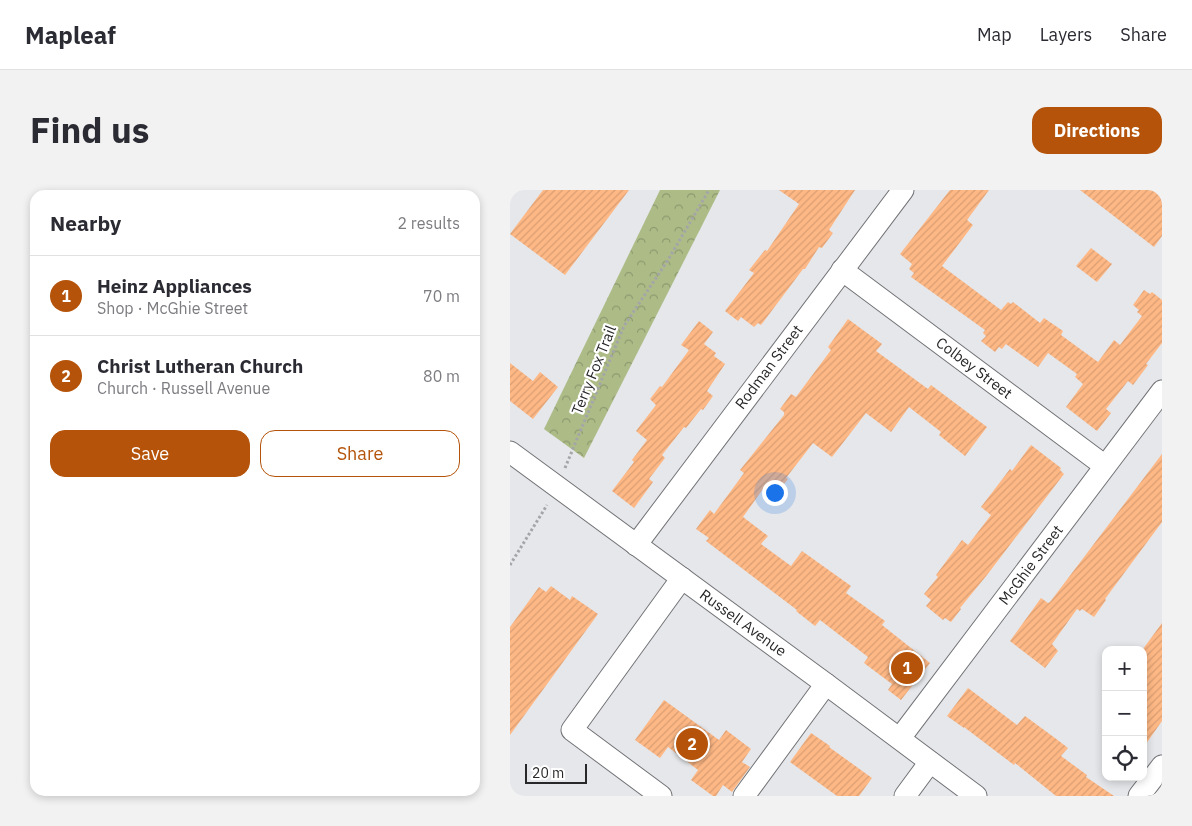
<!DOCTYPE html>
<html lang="en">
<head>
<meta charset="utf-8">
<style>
	body { margin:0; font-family:"IBM Plex Sans",sans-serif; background:#f2f2f3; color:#2b2b33 }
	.controls { position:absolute; right:15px; bottom:15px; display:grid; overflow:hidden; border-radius:10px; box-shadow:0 2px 8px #0003 }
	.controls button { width:45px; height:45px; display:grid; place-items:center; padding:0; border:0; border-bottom:1px solid #e1e1e2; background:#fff; color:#2b2b33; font:25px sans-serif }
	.scale { position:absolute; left:15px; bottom:12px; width:62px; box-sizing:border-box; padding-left:5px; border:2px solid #28282a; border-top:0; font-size:14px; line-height:18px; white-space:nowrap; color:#28282a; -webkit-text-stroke:4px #fff; paint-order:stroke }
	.you { position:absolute; left:264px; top:302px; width:18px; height:18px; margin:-12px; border:4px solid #fff; border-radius:50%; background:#1a73e8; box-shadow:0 0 0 8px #1a73e833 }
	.badge { display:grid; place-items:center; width:32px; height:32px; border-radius:50%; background:#b45309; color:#fff; font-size:16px; font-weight:700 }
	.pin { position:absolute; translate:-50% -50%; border:2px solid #fff; box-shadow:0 1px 5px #0006 }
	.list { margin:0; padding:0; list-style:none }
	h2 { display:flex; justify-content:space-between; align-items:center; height:65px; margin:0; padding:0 20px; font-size:21px }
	h2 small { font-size:16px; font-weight:400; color:#7c7c81 }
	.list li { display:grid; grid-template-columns:32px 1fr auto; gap:15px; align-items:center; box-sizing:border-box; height:80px; padding:0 20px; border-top:1px solid #e1e1e2 }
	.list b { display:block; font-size:19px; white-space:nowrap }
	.list p { margin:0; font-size:16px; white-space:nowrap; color:#7c7c81 }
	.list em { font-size:16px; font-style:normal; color:#7c7c81 }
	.actions { display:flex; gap:10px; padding:15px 20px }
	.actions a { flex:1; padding:11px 0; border:1px solid #b45309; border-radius:15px; text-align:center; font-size:18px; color:#b45309 }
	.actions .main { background:#b45309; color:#fff }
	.icon { flex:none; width:28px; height:28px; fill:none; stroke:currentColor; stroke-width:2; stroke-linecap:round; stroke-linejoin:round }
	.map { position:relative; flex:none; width:652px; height:606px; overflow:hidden; border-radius:15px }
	header { display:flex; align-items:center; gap:30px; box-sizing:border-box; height:70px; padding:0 25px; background:#fff; border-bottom:1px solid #e1e1e2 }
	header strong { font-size:24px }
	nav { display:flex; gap:28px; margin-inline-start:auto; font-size:18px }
	.intro { display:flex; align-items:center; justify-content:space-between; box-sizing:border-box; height:120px; padding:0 30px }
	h1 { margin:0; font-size:35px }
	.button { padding:12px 22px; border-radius:15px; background:#b45309; color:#fff; font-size:18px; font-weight:700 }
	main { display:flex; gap:30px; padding:0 30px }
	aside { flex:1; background:#fff; border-radius:15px; box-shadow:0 2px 8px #0003 }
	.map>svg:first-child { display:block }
	.park { fill:url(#park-crowns) }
	.building { fill:url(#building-hatch) }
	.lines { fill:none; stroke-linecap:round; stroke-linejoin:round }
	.minor-casing { stroke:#737477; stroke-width:23 }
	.path { stroke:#a4a5a8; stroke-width:3; stroke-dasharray:2.5 2.5; stroke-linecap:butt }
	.minor { stroke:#fff; stroke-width:21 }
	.labels { text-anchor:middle; stroke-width:4.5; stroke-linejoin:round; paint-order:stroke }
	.street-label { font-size:15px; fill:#28282a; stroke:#fff }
</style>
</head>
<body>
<header>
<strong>Mapleaf</strong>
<nav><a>Map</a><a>Layers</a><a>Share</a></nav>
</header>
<div class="intro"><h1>Find us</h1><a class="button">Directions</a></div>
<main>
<aside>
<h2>Nearby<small>2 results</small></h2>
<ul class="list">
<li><span class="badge">1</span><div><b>Heinz Appliances</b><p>Shop · McGhie Street</p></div><em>70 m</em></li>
<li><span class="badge">2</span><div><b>Christ Lutheran Church</b><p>Church · Russell Avenue</p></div><em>80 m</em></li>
</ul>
<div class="actions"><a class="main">Save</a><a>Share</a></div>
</aside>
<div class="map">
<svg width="652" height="606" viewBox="0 0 652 606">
	<defs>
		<pattern id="park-crowns" width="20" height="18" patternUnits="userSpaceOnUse" patternTransform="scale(1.25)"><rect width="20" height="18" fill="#adbc87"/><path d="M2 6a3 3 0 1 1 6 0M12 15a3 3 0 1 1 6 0" fill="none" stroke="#8d996f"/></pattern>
		<pattern id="building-hatch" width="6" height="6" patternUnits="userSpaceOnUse" patternTransform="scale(1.25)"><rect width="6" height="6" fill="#feb885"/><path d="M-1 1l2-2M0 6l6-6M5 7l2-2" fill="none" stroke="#da9e73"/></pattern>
	</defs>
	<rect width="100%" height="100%" fill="#e5e7ea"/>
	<path class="park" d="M 150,0 L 210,0 L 74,268 L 34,239 Z"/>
	<g class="building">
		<path d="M 33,0 L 119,0 L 55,85 L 0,44 Z"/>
		<path d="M 269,0 L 345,0 L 319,40 L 323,43 L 312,58 L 309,57 L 295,79 L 293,79 L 251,135 L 248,133 L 244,137 L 231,127 L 228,131 L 215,121 L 244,83 L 239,80 L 255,60 L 257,61 L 289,14 Z"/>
		<path d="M 440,0 L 479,0 L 457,30 L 463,35 L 432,76 L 491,120 L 498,112 L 501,114 L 503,112 L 530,133 L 534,128 L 553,141 L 551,145 L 588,172 L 604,150 L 610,155 L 632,126 L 627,122 L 629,120 L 623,115 L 634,100 L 640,104 L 642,102 L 652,110 L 652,153 L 636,174 L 638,175 L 623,195 L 618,191 L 596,219 L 601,223 L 587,241 L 556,217 L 573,194 L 565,187 L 567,184 L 538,163 L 528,177 L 496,154 L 492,159 L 489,157 L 485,162 L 471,151 L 476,146 L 473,143 L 475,140 L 401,87 L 404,83 L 399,79 L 402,74 L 390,64 Z"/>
		<path d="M 570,0 L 652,0 L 652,46 L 644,57 Z"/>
		<path d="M 581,58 L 602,74 L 587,92 L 566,76 Z"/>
		<path d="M 338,129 L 372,154 L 366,161 L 418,199 L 421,195 L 477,237 L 455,266 L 429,245 L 431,242 L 399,217 L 381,242 L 356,223 L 322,267 L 303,253 L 276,288 L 278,289 L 266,304 L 262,301 L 260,304 L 253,299 L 233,327 L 258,346 L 251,354 L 281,376 L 292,361 L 341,396 L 336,403 L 375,431 L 372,435 L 420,473 L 391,510 L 378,500 L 382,494 L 354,473 L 358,467 L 310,430 L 305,436 L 286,421 L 287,420 L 196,351 L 199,348 L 186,339 L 200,320 L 204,324 L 234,283 L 230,280 L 274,225 L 274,222 L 270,219 L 281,204 L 286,207 L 321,160 L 318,157 Z"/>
		<path d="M 189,131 L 203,142 L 194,154 L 206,163 L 204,166 L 215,174 L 197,201 L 203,206 L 193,220 L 191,219 L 176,238 L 174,237 L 152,265 L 155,268 L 139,289 L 143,292 L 124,318 L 102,301 L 124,272 L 122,270 L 137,250 L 126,241 L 146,215 L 140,209 L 150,196 L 152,197 L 179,160 L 171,155 Z"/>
		<path d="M 0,173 L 23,191 L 30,182 L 48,197 L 23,229 L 0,211 Z"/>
		<path d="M 521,255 L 551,278 L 550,280 L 554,284 L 477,385 L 450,418 L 451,419 L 441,432 L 435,428 L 433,430 L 416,416 L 421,410 L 414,404 L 428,387 L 426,385 L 452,350 L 458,355 L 481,325 L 471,317 L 500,279 L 502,281 Z"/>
		<path d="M 652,264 L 652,332 L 595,409 L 596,410 L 584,427 L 572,419 L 570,421 L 567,419 L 542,454 L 548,461 L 535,478 L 500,451 L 531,408 L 538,413 L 540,412 Z"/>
		<path d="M 41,396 L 60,410 L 62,406 L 88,424 L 0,545 L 0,437 L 29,397 L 36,402 Z"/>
		<path d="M 652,433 L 652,531 L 633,558 L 633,459 Z"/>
		<path d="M 458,498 L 507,535 L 515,526 L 545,548 L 558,558 L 551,566 L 577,585 L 576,587 L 604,606 L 546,606 L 505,573 L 504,575 L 454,537 L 454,538 L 437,526 Z"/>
		<path d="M 154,510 L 209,550 L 216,540 L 241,559 L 232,572 L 240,577 L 222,602 L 213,595 L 206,606 L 203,606 L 181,590 L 188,580 L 158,557 L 150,568 L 125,550 Z"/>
		<path d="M 301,543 L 320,556 L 319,557 L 362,588 L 349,606 L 327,606 L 280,572 Z"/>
	</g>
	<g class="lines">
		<defs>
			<g id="minor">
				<path d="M 332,80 L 595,276"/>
				<path d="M 0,262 L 316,494 L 466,606"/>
				<path d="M 126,355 L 393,0"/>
				<path d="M 390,548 L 652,201"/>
				<path d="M 151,606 L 62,540 L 172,388"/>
				<path d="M 234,606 L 316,494"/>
				<path d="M 395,606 L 420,572"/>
				<path d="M 629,606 L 652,576"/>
			</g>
		</defs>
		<use href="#minor" class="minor-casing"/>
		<g class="path">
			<path d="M 55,278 L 114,136 L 158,70 L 199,0"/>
			<path d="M 0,375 L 37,315"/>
		</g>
		<use href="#minor" class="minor"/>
	</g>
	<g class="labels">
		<g class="street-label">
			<text transform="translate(259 177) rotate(-53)" y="5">Rodman Street</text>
			<text transform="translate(464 178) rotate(37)" y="5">Colbey Street</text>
			<text transform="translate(84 180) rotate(-68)" y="5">Terry Fox Trail</text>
			<text transform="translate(521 375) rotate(-53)" y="5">McGhie Street</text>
			<text transform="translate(233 433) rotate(36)" y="5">Russell Avenue</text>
		</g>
	</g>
</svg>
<div class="controls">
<button>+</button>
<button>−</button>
<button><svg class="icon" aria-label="locate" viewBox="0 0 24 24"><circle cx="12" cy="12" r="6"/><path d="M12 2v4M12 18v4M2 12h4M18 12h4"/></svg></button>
</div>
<div class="scale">20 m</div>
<div class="you"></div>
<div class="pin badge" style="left:397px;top:478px">1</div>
<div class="pin badge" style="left:182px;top:554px">2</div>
</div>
</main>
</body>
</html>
